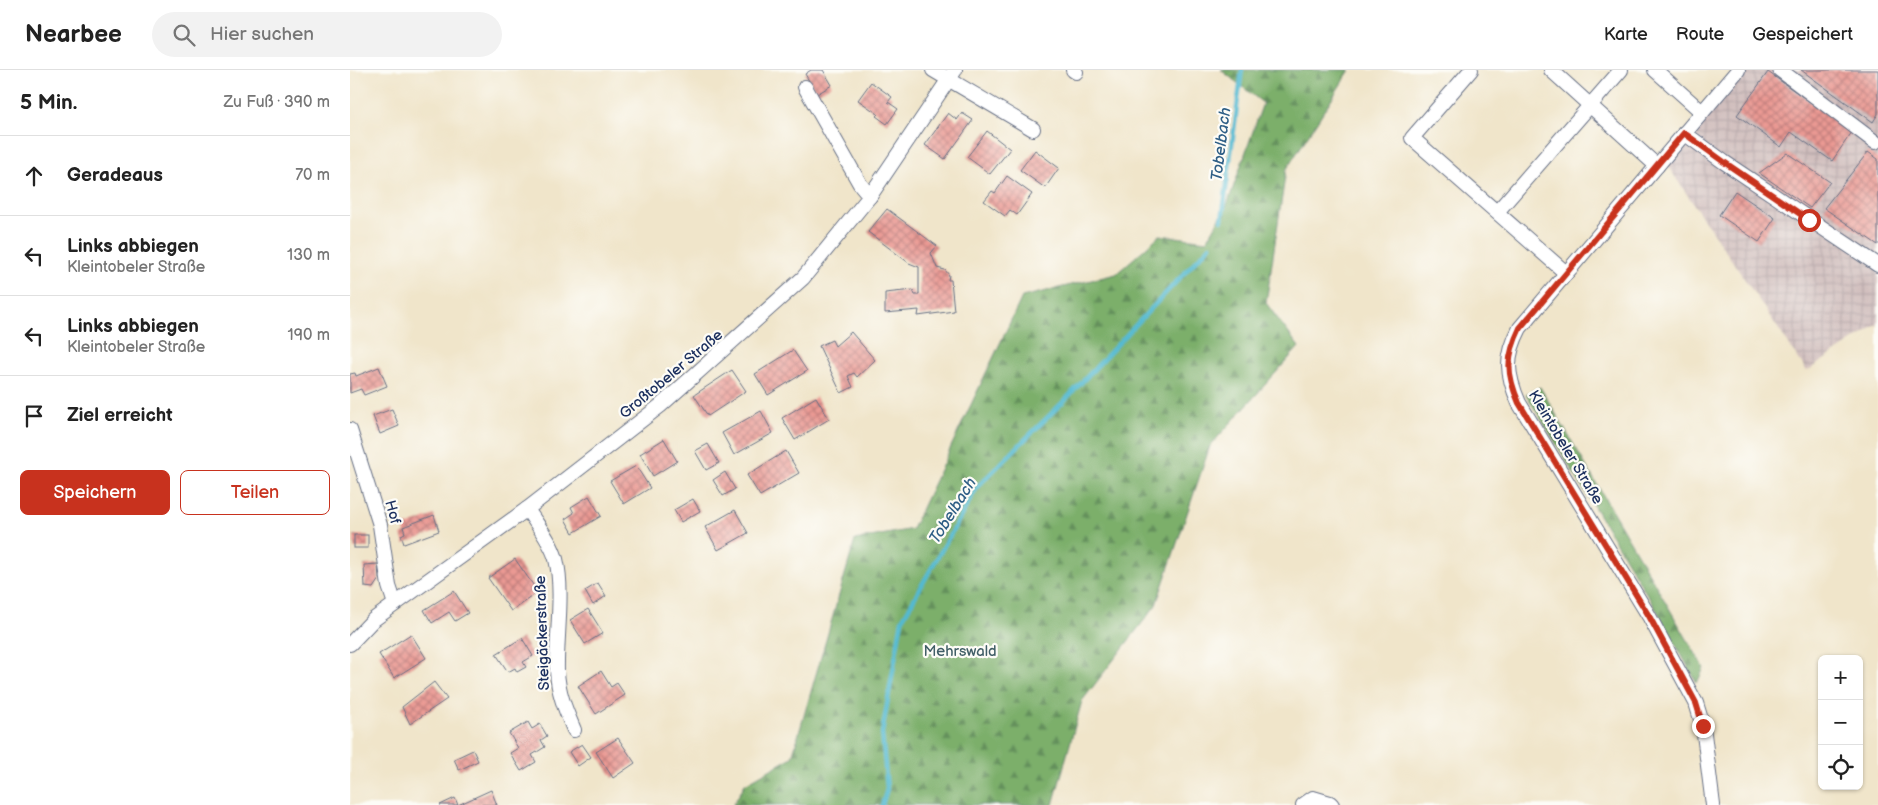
<!DOCTYPE html>
<html lang="de">
<head>
<meta charset="utf-8">
<style>
	body { margin:0; font-family:"Balsamiq Sans",sans-serif; background:#f2f2f2; color:#222 }
	.controls { position:absolute; right:15px; bottom:15px; display:grid; overflow:hidden; border-radius:8px; box-shadow:0 1px 4px #0004 }
	.controls button { width:45px; height:45px; display:grid; place-items:center; padding:0; border:0; border-bottom:1px solid #e0e0e0; background:#fff; color:#222; font:25px sans-serif }
	.stop { position:absolute; width:15px; height:15px; margin:-11px; border:4px solid #c8321e; border-radius:50%; background:#fff }
	.stop.end { background:#c8321e; border-color:#fff; box-shadow:0 1px 5px #0008 }
	.list { margin:0; padding:0; list-style:none }
	h2 { display:flex; justify-content:space-between; align-items:center; height:65px; margin:0; padding:0 20px; font-size:21px }
	h2 small { font-size:16px; font-weight:400; color:#767676 }
	.list li { display:grid; grid-template-columns:32px 1fr auto; gap:15px; align-items:center; box-sizing:border-box; height:80px; padding:0 20px; border-top:1px solid #e0e0e0 }
	.list b { display:block; font-size:19px; white-space:nowrap }
	.list p { margin:0; font-size:16px; white-space:nowrap; color:#767676 }
	.list em { font-size:16px; font-style:normal; color:#767676 }
	.actions { display:flex; gap:10px; padding:15px 20px }
	.actions a { flex:1; padding:11px 0; border:1px solid #c8321e; border-radius:8px; text-align:center; font-size:18px; color:#c8321e }
	.actions .main { background:#c8321e; color:#fff }
	.icon { flex:none; width:28px; height:28px; fill:none; stroke:currentColor; stroke-width:2; stroke-linecap:round; stroke-linejoin:round }
	.map { position:relative; flex:none; width:1528px; height:735px; overflow:hidden }
	header { display:flex; align-items:center; gap:30px; box-sizing:border-box; height:70px; padding:0 25px; background:#fff; border-bottom:1px solid #e0e0e0 }
	header strong { font-size:24px }
	nav { display:flex; gap:28px; margin-inline-start:auto; font-size:18px }
	.search { width:350px; height:45px; background:#f2f2f2; display:flex; align-items:center; gap:12px; box-sizing:border-box; padding:0 18px; border-radius:28px; color:#767676; font-size:19px }
	main { display:flex }
	aside { flex:1; background:#fff }
	.map>svg:first-child { display:block }
	.industrial { fill:url(#industrial-grid) }
	.forest { fill:url(#forest-firs); stroke:#4b6f64 }
	.lines { fill:none; stroke-linecap:round; stroke-linejoin:round }
	.stream { stroke:#53b9d1; stroke-width:4.5 }
	.building { fill:url(#building-cross-hatch) }
	.minor-casing { stroke:#666f84; stroke-width:16 }
	.minor { stroke:#fff; stroke-width:14 }
	.route { stroke:#c8321e; stroke-width:6 }
	.labels { text-anchor:middle; stroke-width:4.5; stroke-linejoin:round; paint-order:stroke }
	.street-label { font-size:15px; fill:#1b2f5e; stroke:#fdfcf7 }
	.park-label { font-size:15px; fill:#415e67; stroke:#fdfcf7 }
	.water-label { font-size:16px; font-style:italic; fill:#2f5f86; stroke:#fdfcf7 }
</style>
</head>
<body>
<header>
<strong>Nearbee</strong>
<div class="search"><svg class="icon" aria-label="search" viewBox="0 0 24 24"><circle cx="10" cy="10" r="6"/><path d="M15 15l6 6"/></svg>Hier suchen</div>
<nav><a>Karte</a><a>Route</a><a>Gespeichert</a></nav>
</header>
<main>
<aside>
<h2>5 Min.<small>Zu Fuß · 390 m</small></h2>
<ul class="list">
<li><svg class="icon" aria-label="ahead" viewBox="0 0 24 24"><path d="M12 20V5M6 11l6-6 6 6"/></svg><div><b>Geradeaus</b></div><em>70 m</em></li>
<li><svg class="icon" aria-label="left" viewBox="0 0 24 24"><path d="M17 20v-9H6M10 6l-5 5 5 5"/></svg><div><b>Links abbiegen</b><p>Kleintobeler Straße</p></div><em>130 m</em></li>
<li><svg class="icon" aria-label="left" viewBox="0 0 24 24"><path d="M17 20v-9H6M10 6l-5 5 5 5"/></svg><div><b>Links abbiegen</b><p>Kleintobeler Straße</p></div><em>190 m</em></li>
<li><svg class="icon" aria-label="arrive" viewBox="0 0 24 24"><path d="M6 21V4h12l-3 4 3 4H6"/></svg><div><b>Ziel erreicht</b></div></li>
</ul>
<div class="actions"><a class="main">Speichern</a><a>Teilen</a></div>
</aside>
<div class="map">
<svg width="1528" height="735" viewBox="0 0 1528 735">
	<defs>
		<pattern id="industrial-grid" width="8" height="8" patternUnits="userSpaceOnUse" patternTransform="scale(1.25)"><rect width="8" height="8" fill="#d1bfbe"/><path d="M0 4h8M4 0v8" fill="none" stroke="#b3a4a6"/></pattern>
		<pattern id="forest-firs" width="22" height="20" patternUnits="userSpaceOnUse" patternTransform="scale(1.25)"><rect width="22" height="20" fill="#7baf6b"/><path d="M5 1l3.5 6h-7zM16 11l3.5 6h-7z" fill="#648f5b"/></pattern>
		<pattern id="building-cross-hatch" width="8" height="8" patternUnits="userSpaceOnUse" patternTransform="scale(1.25)"><rect width="8" height="8" fill="#ea9993"/><path d="M0 0l8 8M0 8l8-8" fill="none" stroke="#bd7d7b"/></pattern>
	</defs>
	<rect width="100%" height="100%" fill="#fdfcf7"/>
	<filter id="ink" filterUnits="userSpaceOnUse"><feTurbulence type="fractalNoise" baseFrequency=".02" numOctaves="2"/><feDisplacementMap in="SourceGraphic" scale="10" xChannelSelector="R" yChannelSelector="G"/><feConvolveMatrix kernelMatrix="1 2 1 2 8 2 1 2 1" color-interpolation-filters="sRGB"/></filter>
	<filter id="wash" filterUnits="userSpaceOnUse"><feTurbulence type="fractalNoise" baseFrequency=".0096" numOctaves="4" result="noise"/><feDisplacementMap in="SourceGraphic" scale="20" xChannelSelector="R" yChannelSelector="G"/><feGaussianBlur stdDeviation="1.12" result="paint"/><feColorMatrix in="noise" values="0 0 0 0 0 0 0 0 0 0 0 0 0 0 0 0 0 1.4 0 .05"/><feComposite in="paint" operator="in"/></filter>
	<g filter="url(#wash)">
		<rect width="100%" height="100%" fill="#f0e5ca"/>
		<path class="industrial" d="M 1388,0 L 1528,0 L 1528,254 L 1457,301 L 1313,89 Z"/>
		<g class="forest">
			<path d="M 871,0 L 1000,0 L 936,100 L 916,233 L 949,277 L 860,376 L 806,535 L 732,631 L 703,735 L 383,735 L 395,714 L 442,687 L 505,470 L 562,459 L 672,227 L 766,204 L 810,165 L 857,171 L 877,135 L 913,33 Z"/>
			<path d="M 1190,317 L 1354,598 L 1347,613 L 1307,541 L 1176,324 Z"/>
		</g>
		<g class="lines">
			<g class="stream">
				<path d="M 872,150 L 892,0"/>
				<path d="M 532,735 L 537,719 L 532,663 L 552,550 L 628,416 L 716,329 L 860,176"/>
			</g>
		</g>
		<g id="blocks">
			<g class="building">
				<path d="M 461,0 L 473,0 L 482,15 L 467,24 L 455,4 Z"/>
				<path d="M 1451,0 L 1528,0 L 1528,44 L 1523,52 Z"/>
				<path d="M 1418,2 L 1502,62 L 1482,91 L 1441,62 L 1431,77 L 1387,45 Z"/>
				<path d="M 521,12 L 542,27 L 538,32 L 548,39 L 537,54 L 526,46 L 528,44 L 508,30 Z"/>
				<path d="M 598,43 L 607,50 L 612,43 L 623,50 L 595,89 L 575,75 Z"/>
				<path d="M 637,61 L 660,79 L 640,104 L 617,87 Z"/>
				<path d="M 685,80 L 709,98 L 695,118 L 670,100 Z"/>
				<path d="M 1518,82 L 1528,89 L 1528,175 L 1474,138 Z"/>
				<path d="M 1437,83 L 1480,112 L 1460,138 L 1409,103 Z"/>
				<path d="M 657,106 L 682,124 L 667,145 L 660,140 L 655,146 L 634,131 L 642,121 L 645,123 Z"/>
				<path d="M 1385,121 L 1425,148 L 1409,172 L 1369,145 Z"/>
				<path d="M 537,139 L 587,176 L 581,183 L 587,198 L 595,200 L 599,205 L 598,210 L 601,210 L 604,241 L 568,246 L 569,240 L 535,243 L 535,223 L 563,220 L 565,225 L 569,225 L 569,197 L 559,193 L 518,162 Z"/>
				<path d="M 501,262 L 525,290 L 507,307 L 504,303 L 498,306 L 503,317 L 491,323 L 469,276 L 482,270 L 485,276 Z"/>
				<path d="M 443,280 L 457,301 L 418,325 L 405,304 Z"/>
				<path d="M 29,297 L 37,316 L 14,325 L 11,319 L 0,323 L 0,304 L 5,303 L 6,306 Z"/>
				<path d="M 382,300 L 396,321 L 358,346 L 344,325 Z"/>
				<path d="M 466,327 L 479,349 L 445,370 L 432,348 Z"/>
				<path d="M 42,339 L 49,356 L 30,364 L 23,346 Z"/>
				<path d="M 411,341 L 423,363 L 384,385 L 372,363 Z"/>
				<path d="M 314,369 L 327,391 L 303,406 L 290,384 Z"/>
				<path d="M 358,374 L 369,393 L 356,400 L 345,381 Z"/>
				<path d="M 436,381 L 449,403 L 410,426 L 397,405 Z"/>
				<path d="M 286,396 L 300,418 L 274,434 L 260,411 Z"/>
				<path d="M 375,402 L 385,419 L 373,426 L 363,410 Z"/>
				<path d="M 239,426 L 251,446 L 223,463 L 215,449 L 224,443 L 221,437 Z"/>
				<path d="M 343,429 L 350,441 L 331,452 L 324,440 Z"/>
				<path d="M 385,440 L 398,463 L 368,480 L 355,457 Z"/>
				<path d="M 84,445 L 89,461 L 54,474 L 51,465 L 55,463 L 53,457 Z"/>
				<rect x="4" y="465" width="14" height="13"/>
				<path d="M 165,489 L 188,522 L 161,541 L 138,508 Z"/>
				<path d="M 28,494 L 29,509 L 23,518 L 15,517 L 14,495 Z"/>
				<path d="M 248,513 L 256,526 L 243,535 L 235,521 Z"/>
				<path d="M 104,521 L 118,543 L 105,551 L 99,542 L 82,553 L 74,540 Z"/>
				<path d="M 238,539 L 253,563 L 235,574 L 220,550 Z"/>
				<path d="M 61,564 L 76,588 L 44,608 L 29,584 Z"/>
				<path d="M 172,568 L 183,586 L 173,592 L 176,597 L 167,602 L 165,598 L 158,602 L 146,584 Z"/>
				<path d="M 251,601 L 261,617 L 267,613 L 275,625 L 246,644 L 228,616 Z"/>
				<path d="M 84,612 L 97,629 L 60,654 L 52,637 Z"/>
				<path d="M 178,652 L 182,659 L 190,654 L 197,666 L 191,670 L 195,677 L 182,685 L 186,692 L 171,701 L 160,683 L 168,678 L 159,663 Z"/>
				<path d="M 268,668 L 285,693 L 263,708 L 246,682 Z"/>
				<path d="M 232,674 L 241,687 L 228,696 L 219,682 Z"/>
				<path d="M 123,680 L 128,691 L 109,700 L 104,689 Z"/>
				<path d="M 141,720 L 147,735 L 90,735 L 105,728 L 108,735 Z"/>
			</g>
		</g>
	</g>
	<g filter="url(#ink)">
		<use href="#blocks" fill-opacity="0" stroke="#666f84" stroke-width="1"/>
		<g class="lines">
			<defs>
				<g id="minor">
					<path d="M 583,0 L 683,59"/>
					<path d="M 723,0 L 726,2"/>
					<path d="M 1121,0 L 1062,68 L 1216,203"/>
					<path d="M 1201,0 L 1307,96"/>
					<path d="M 1305,0 L 1352,42"/>
					<path d="M 1430,0 L 1525,72"/>
					<path d="M 455,17 L 510,114 L 520,126"/>
					<path d="M 1334,63 L 1374,92 L 1528,195"/>
					<path d="M 1147,142 L 1271,0"/>
					<path d="M 0,360 L 30,455 L 39,516 L 45,534"/>
					<path d="M 177,439 C 187,455 201,471 206,489 C 214,521 206,568 207,601 C 208,623 216,641 224,660"/>
					<path d="M 0,574 L 23,550 L 177,439 L 310,336 L 453,208 L 520,126 L 605,0"/>
					<path d="M 953,735 L 963,728 L 980,733 L 982,735"/>
					<path d="M 1363,735 L 1353,656 L 1346,633 L 1299,546 L 1169,333 C 1156,303 1155,287 1170,258 L 1388,0"/>
				</g>
			</defs>
			<use href="#minor" class="minor-casing"/>
			<use href="#minor" class="minor"/>
		</g>
	</g>
	<g class="lines" filter="url(#ink)">
		<path class="route" d="M 1353,656 L 1346,633 L 1299,546 L 1169,333 C 1156,303 1156,287 1170,258 L 1334,63 L 1374,92 L 1459,150"/>
	</g>
	<g class="labels">
		<g class="street-label">
			<text transform="translate(321 304) rotate(-40)" y="5">Großtobeler Straße</text>
			<text transform="translate(1216 377) rotate(59)" y="5">Kleintobeler Straße</text>
			<text transform="translate(43 442) rotate(75)" y="5">Hof</text>
			<text transform="translate(192 563) rotate(-92)" y="5">Steigäckerstraße</text>
		</g>
		<g class="park-label">
			<text x="610" y="586">Mehrswald</text>
		</g>
		<g class="water-label">
			<text transform="translate(870 74) rotate(-83)" y="6">Tobelbach</text>
			<text transform="translate(602 440) rotate(-58)" y="6">Tobelbach</text>
		</g>
	</g>
</svg>
<div class="controls">
<button>+</button>
<button>−</button>
<button><svg class="icon" aria-label="locate" viewBox="0 0 24 24"><circle cx="12" cy="12" r="6"/><path d="M12 2v4M12 18v4M2 12h4M18 12h4"/></svg></button>
</div>
<div class="stop" style="left:1459px;top:150px"></div>
<div class="stop end" style="left:1353px;top:656px"></div>
</div>
</main>
</body>
</html>
